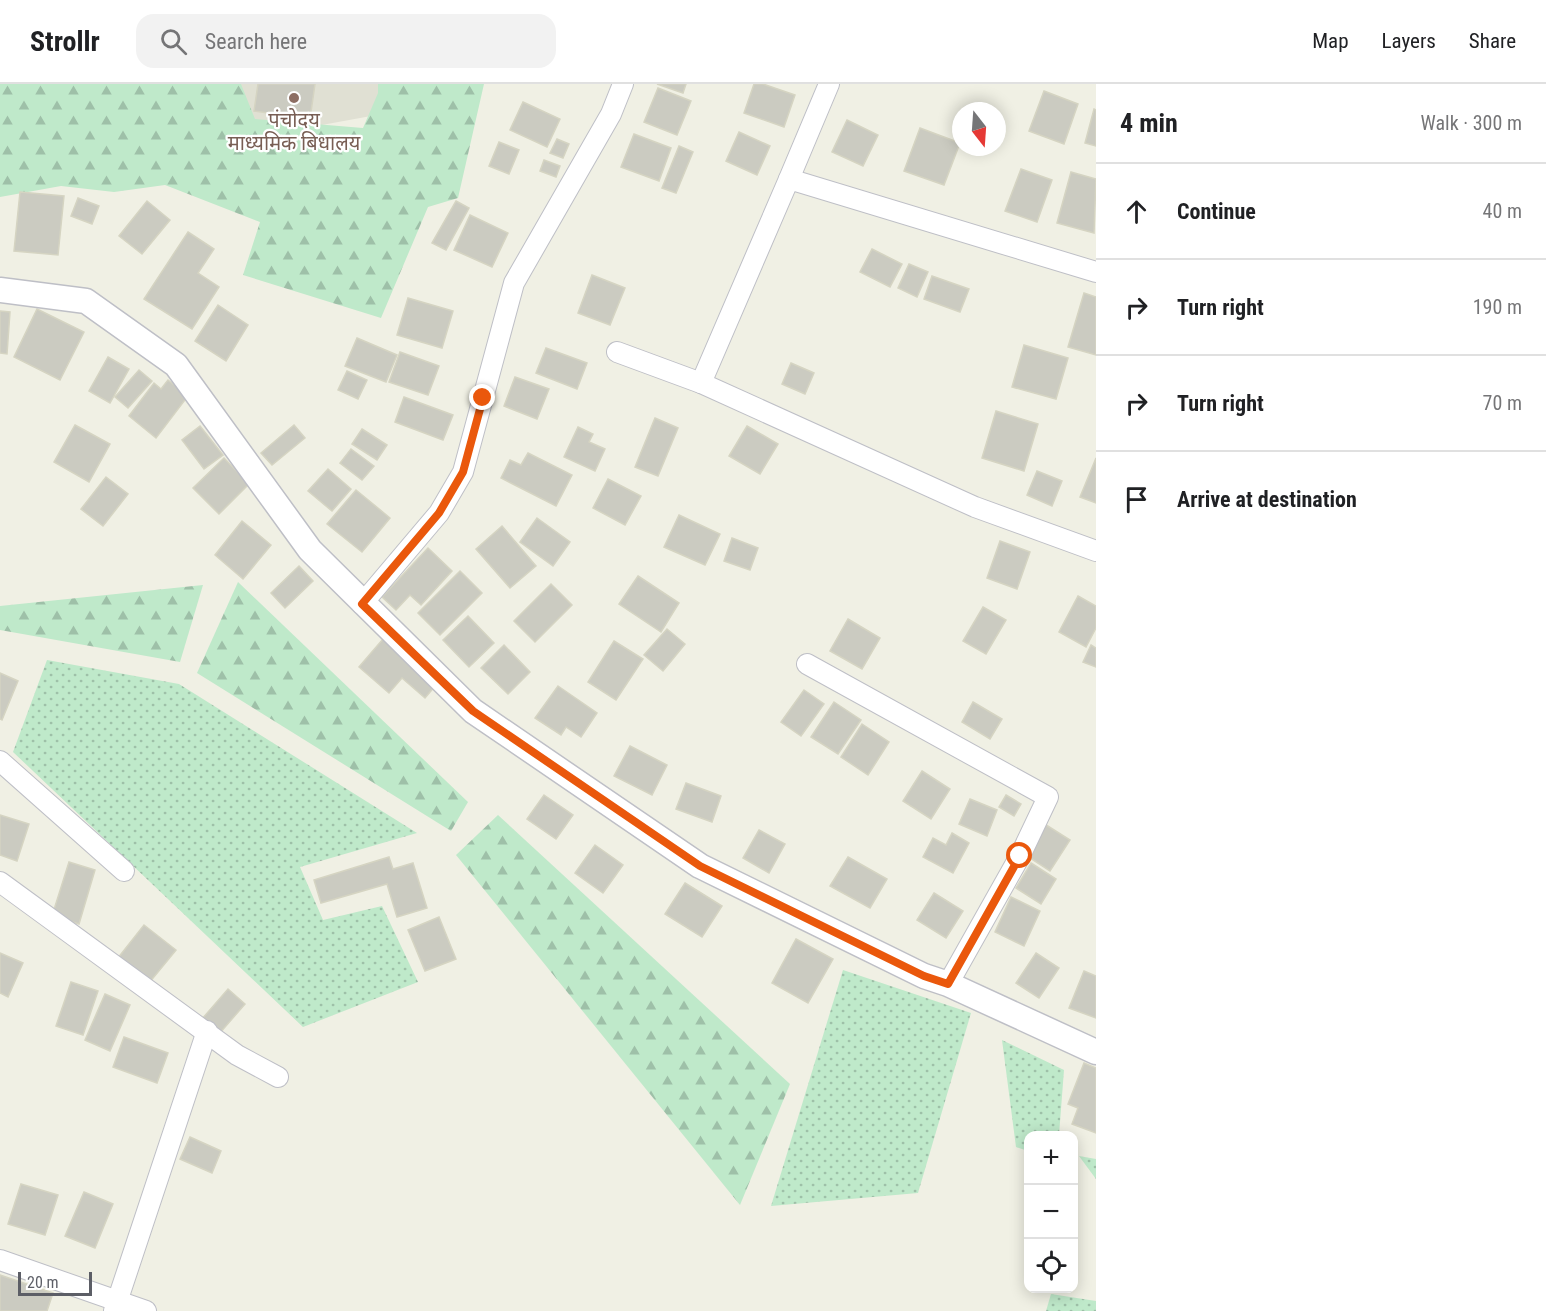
<!DOCTYPE html>
<html lang="en">
<head>
<meta charset="utf-8">
<style>
	body { margin:0; font-family:"Roboto Condensed","Noto Sans Devanagari",sans-serif; background:#f2f2f2; color:#202124 }
	.controls { position:absolute; right:18px; bottom:18px; display:grid; overflow:hidden; border-radius:12px; box-shadow:0 3px 15px #0003 }
	.controls button { width:54px; height:54px; display:grid; place-items:center; padding:0; border:0; border-bottom:2px solid #e0e0e0; background:#fff; color:#202124; font:30px sans-serif }
	.compass { position:absolute; left:952px; top:18px; width:54px; height:54px; border-radius:50%; background:#fff; box-shadow:0 3px 15px #0003; rotate:163deg }
	.scale { position:absolute; left:18px; bottom:15px; width:74px; box-sizing:border-box; padding-left:6px; border:3px solid #5c5e66; border-top:0; font-size:16px; line-height:21px; white-space:nowrap; color:#5c5e66; -webkit-text-stroke:4px #fff; paint-order:stroke }
	.stop { position:absolute; width:18px; height:18px; margin:-14px; border:4px solid #ea580c; border-radius:50%; background:#fff }
	.stop.end { background:#ea580c; border-color:#fff; box-shadow:0 2px 6px #0008 }
	.list { margin:0; padding:0; list-style:none }
	h2 { display:flex; justify-content:space-between; align-items:center; height:78px; margin:0; padding:0 24px; font-size:26px }
	h2 small { font-size:20px; font-weight:400; color:#757577 }
	.list li { display:grid; grid-template-columns:39px 1fr auto; gap:18px; align-items:center; box-sizing:border-box; height:96px; padding:0 24px; border-top:2px solid #e0e0e0 }
	.list b { display:block; font-size:22px; white-space:nowrap }
	.list em { font-size:20px; font-style:normal; color:#757577 }
	.icon { flex:none; width:33px; height:33px; fill:none; stroke:currentColor; stroke-width:2; stroke-linecap:round; stroke-linejoin:round }
	.map { position:relative; flex:none; width:1096px; height:1227px; overflow:hidden }
	header { display:flex; align-items:center; gap:36px; box-sizing:border-box; height:84px; padding:0 30px; background:#fff; border-bottom:2px solid #e0e0e0 }
	header strong { font-size:28px }
	nav { display:flex; gap:33px; margin-inline-start:auto; font-size:21px }
	.search { width:420px; height:54px; background:#f2f2f2; display:flex; align-items:center; gap:15px; box-sizing:border-box; padding:0 21px; border-radius:18px; color:#757577; font-size:22px }
	main { display:flex }
	aside { flex:1; background:#fff }
	.map>svg:first-child { display:block }
	.education { fill:#e0e0d3 }
	.forest { fill:url(#forest-firs) }
	.park { fill:url(#park-dots) }
	.building { fill:#cbcbc1; stroke:#d5d4c2; stroke-width:1.5 }
	.lines { fill:none; stroke-linecap:round; stroke-linejoin:round }
	.minor-casing { stroke:#bebfc6; stroke-width:22 }
	.tertiary-casing { stroke:#bebfc6; stroke-width:27 }
	.minor { stroke:#fff; stroke-width:20 }
	.tertiary { stroke:#fff; stroke-width:24 }
	.route { stroke:#ea580c; stroke-width:8 }
	.education-dot { fill:#8d6e63; stroke:#fff; stroke-width:2 }
	.labels { text-anchor:middle; stroke-width:4.5; stroke-linejoin:round; paint-order:stroke }
	.education-label { font-size:20px; fill:#785e54; stroke:#fff }
</style>
</head>
<body>
<header>
<strong>Strollr</strong>
<div class="search"><svg class="icon" aria-label="search" viewBox="0 0 24 24"><circle cx="10" cy="10" r="6"/><path d="M15 15l6 6"/></svg>Search here</div>
<nav><a>Map</a><a>Layers</a><a>Share</a></nav>
</header>
<main>
<div class="map">
<svg width="1096" height="1227" viewBox="0 0 1096 1227">
	<defs>
		<pattern id="forest-firs" width="22" height="20" patternUnits="userSpaceOnUse" patternTransform="scale(1.5)"><rect width="22" height="20" fill="#bfe9ca"/><path d="M5 1l3.5 6h-7zM16 11l3.5 6h-7z" fill="#9ec0a8"/></pattern>
		<pattern id="park-dots" width="8" height="8" patternUnits="userSpaceOnUse" patternTransform="scale(1.5)"><rect width="8" height="8" fill="#bfe9ca"/><path d="M2 2h.1M6 6h.1" fill="none" stroke="#9ec0a8" stroke-width="1.8" stroke-linecap="round"/></pattern>
	</defs>
	<rect width="100%" height="100%" fill="#f0f0e4"/>
	<path class="education" d="M 168,0 L 401,0 L 393,28 L 256,53 Z"/>
	<g class="forest">
		<path d="M 0,0 L 241,0 L 255,35 L 363,44 L 378,9 L 378,0 L 484,0 L 458,114 L 428,123 L 381,234 L 243,191 L 260,138 L 165,101 L 114,108 L 61,102 L 0,113 Z"/>
		<path d="M 238,498 L 468,718 L 451,747 L 197,589 Z"/>
		<path d="M 203,501 L 180,578 L 0,546 L 0,522 Z"/>
		<path d="M 498,731 L 790,1000 L 740,1121 L 456,771 Z"/>
	</g>
	<g class="park">
		<path d="M 47,576 L 179,600 L 417,749 L 300,783 L 323,836 L 382,822 L 418,898 L 303,943 L 13,668 Z"/>
		<path d="M 843,886 L 971,929 L 918,1109 L 771,1122 Z"/>
		<path d="M 1002,956 L 1064,986 L 1059,1051 L 1028,1052 L 1028,1067 L 1016,1063 Z"/>
		<path d="M 1079,1072 L 1096,1075 L 1096,1095 Z"/>
		<path d="M 1051,1210 L 1096,1217 L 1096,1227 L 1046,1227 Z"/>
	</g>
	<g class="building">
		<path d="M 258,0 L 315,0 L 310,35 L 254,27 Z"/>
		<path d="M 657,0 L 686,0 L 683,9 Z"/>
		<path d="M 754,0 L 763,0 L 795,11 L 784,43 L 744,29 Z"/>
		<path d="M 658,4 L 691,17 L 677,51 L 644,38 Z"/>
		<path d="M 1044,7 L 1078,20 L 1064,60 L 1029,47 Z"/>
		<path d="M 523,18 L 560,35 L 547,63 L 510,46 Z"/>
		<path d="M 1094,25 L 1096,26 L 1096,62 L 1085,59 Z"/>
		<path d="M 847,36 L 878,51 L 863,82 L 832,68 Z"/>
		<path d="M 920,44 L 960,59 L 944,101 L 904,87 Z"/>
		<path d="M 739,48 L 770,62 L 757,91 L 726,77 Z"/>
		<path d="M 634,50 L 671,64 L 659,97 L 621,83 Z"/>
		<path d="M 557,55 L 569,60 L 563,74 L 550,69 Z"/>
		<path d="M 499,58 L 519,66 L 509,90 L 489,82 Z"/>
		<path d="M 679,62 L 693,68 L 676,109 L 662,104 Z"/>
		<path d="M 544,76 L 560,82 L 556,93 L 540,87 Z"/>
		<path d="M 1021,85 L 1052,96 L 1037,138 L 1005,127 Z"/>
		<path d="M 1071,88 L 1096,95 L 1094,149 L 1057,139 Z"/>
		<path d="M 20,108 L 64,112 L 58,171 L 14,167 Z"/>
		<path d="M 78,114 L 99,122 L 92,140 L 71,132 Z"/>
		<path d="M 147,117 L 170,136 L 142,170 L 119,152 Z"/>
		<path d="M 456,117 L 469,124 L 446,166 L 432,159 Z"/>
		<path d="M 470,131 L 508,149 L 492,183 L 454,166 Z"/>
		<path d="M 188,148 L 214,165 L 198,189 L 219,203 L 192,245 L 144,215 Z"/>
		<path d="M 872,165 L 902,180 L 890,203 L 860,188 Z"/>
		<path d="M 909,180 L 928,188 L 917,213 L 898,204 Z"/>
		<path d="M 592,191 L 625,204 L 610,241 L 578,229 Z"/>
		<path d="M 932,192 L 969,205 L 960,228 L 924,215 Z"/>
		<path d="M 1084,209 L 1096,213 L 1096,271 L 1068,263 Z"/>
		<path d="M 408,214 L 453,227 L 442,264 L 397,251 Z"/>
		<path d="M 218,221 L 248,241 L 226,277 L 195,257 Z"/>
		<path d="M 37,225 L 84,248 L 60,296 L 14,273 Z"/>
		<path d="M 0,227 L 10,228 L 7,270 L 0,269 Z"/>
		<path d="M 357,254 L 397,271 L 386,298 L 345,282 Z"/>
		<path d="M 1024,261 L 1068,274 L 1056,315 L 1012,303 Z"/>
		<path d="M 546,264 L 587,279 L 577,305 L 536,289 Z"/>
		<path d="M 400,268 L 439,282 L 428,311 L 389,298 Z"/>
		<path d="M 108,273 L 129,285 L 110,319 L 89,307 Z"/>
		<path d="M 791,279 L 814,289 L 805,310 L 782,300 Z"/>
		<path d="M 139,286 L 152,297 L 128,324 L 115,313 Z"/>
		<path d="M 347,287 L 367,296 L 358,315 L 338,306 Z"/>
		<path d="M 515,293 L 549,305 L 537,335 L 504,322 Z"/>
		<path d="M 168,296 L 188,312 L 156,354 L 129,332 L 154,299 L 161,305 Z"/>
		<path d="M 404,313 L 453,331 L 443,356 L 395,338 Z"/>
		<path d="M 996,327 L 1038,340 L 1024,387 L 982,374 Z"/>
		<path d="M 655,334 L 678,344 L 658,392 L 635,383 Z"/>
		<path d="M 75,341 L 110,360 L 89,398 L 54,378 Z"/>
		<path d="M 294,341 L 305,354 L 272,381 L 261,369 Z"/>
		<path d="M 200,342 L 223,371 L 204,385 L 182,356 Z"/>
		<path d="M 747,342 L 778,360 L 760,390 L 729,372 Z"/>
		<path d="M 578,343 L 593,350 L 589,358 L 605,365 L 595,387 L 564,373 Z"/>
		<path d="M 362,345 L 387,361 L 377,376 L 352,360 Z"/>
		<path d="M 351,365 L 374,382 L 362,396 L 340,379 Z"/>
		<path d="M 528,369 L 572,391 L 556,422 L 501,394 L 510,376 L 521,381 Z"/>
		<path d="M 224,374 L 249,400 L 219,430 L 193,404 Z"/>
		<path d="M 1096,374 L 1096,419 L 1080,413 Z"/>
		<path d="M 328,385 L 351,405 L 332,427 L 308,407 Z"/>
		<path d="M 1037,387 L 1062,397 L 1052,422 L 1027,411 Z"/>
		<path d="M 106,393 L 128,410 L 103,442 L 81,425 Z"/>
		<path d="M 608,395 L 641,412 L 625,441 L 593,424 Z"/>
		<path d="M 356,406 L 390,434 L 362,468 L 327,440 Z"/>
		<path d="M 679,431 L 720,450 L 705,481 L 664,463 Z"/>
		<path d="M 537,434 L 570,458 L 553,482 L 520,458 Z"/>
		<path d="M 242,437 L 271,461 L 243,495 L 215,471 Z"/>
		<path d="M 502,442 L 536,482 L 510,504 L 476,465 Z"/>
		<path d="M 732,454 L 758,464 L 750,486 L 724,477 Z"/>
		<path d="M 1000,457 L 1030,468 L 1017,505 L 987,494 Z"/>
		<path d="M 428,464 L 452,487 L 421,521 L 410,511 L 396,526 L 382,513 Z"/>
		<path d="M 299,482 L 313,497 L 285,524 L 271,509 Z"/>
		<path d="M 460,487 L 482,509 L 440,551 L 418,529 Z"/>
		<path d="M 638,492 L 679,519 L 661,548 L 619,520 Z"/>
		<path d="M 551,500 L 572,521 L 535,558 L 514,537 Z"/>
		<path d="M 1078,512 L 1096,522 L 1096,544 L 1086,563 L 1059,548 Z"/>
		<path d="M 983,523 L 1006,536 L 986,570 L 963,557 Z"/>
		<path d="M 468,532 L 494,559 L 469,583 L 443,556 Z"/>
		<path d="M 848,535 L 880,554 L 862,585 L 830,567 Z"/>
		<path d="M 667,545 L 685,560 L 663,587 L 644,571 Z"/>
		<path d="M 383,555 L 436,601 L 425,614 L 402,594 L 389,609 L 359,583 Z"/>
		<path d="M 614,557 L 643,575 L 616,616 L 588,598 Z"/>
		<path d="M 504,561 L 530,588 L 508,610 L 481,584 Z"/>
		<path d="M 1091,561 L 1096,564 L 1096,583 L 1083,578 Z"/>
		<path d="M 0,589 L 18,597 L 2,636 L 0,635 Z"/>
		<path d="M 558,602 L 597,629 L 581,653 L 566,643 L 561,651 L 535,634 Z"/>
		<path d="M 804,606 L 824,620 L 801,652 L 781,638 Z"/>
		<path d="M 834,618 L 861,636 L 838,670 L 811,653 Z"/>
		<path d="M 973,618 L 1002,635 L 990,655 L 962,638 Z"/>
		<path d="M 862,640 L 889,658 L 868,691 L 841,673 Z"/>
		<path d="M 630,662 L 667,681 L 652,711 L 614,692 Z"/>
		<path d="M 922,687 L 950,705 L 931,735 L 903,717 Z"/>
		<path d="M 686,699 L 721,712 L 712,738 L 676,725 Z"/>
		<path d="M 544,711 L 573,731 L 556,755 L 527,735 Z"/>
		<path d="M 1006,711 L 1021,720 L 1014,732 L 999,723 Z"/>
		<path d="M 970,715 L 997,726 L 987,752 L 959,740 Z"/>
		<path d="M 0,731 L 29,740 L 17,777 L 0,771 Z"/>
		<path d="M 1043,739 L 1070,756 L 1050,787 L 1024,770 Z"/>
		<path d="M 759,746 L 785,760 L 769,789 L 743,774 Z"/>
		<path d="M 952,749 L 969,759 L 953,789 L 923,773 L 933,754 L 946,761 Z"/>
		<path d="M 595,761 L 623,781 L 603,809 L 575,789 Z"/>
		<path d="M 389,773 L 393,785 L 413,779 L 427,824 L 397,833 L 387,800 L 321,819 L 314,796 Z"/>
		<path d="M 848,773 L 887,795 L 870,824 L 830,802 Z"/>
		<path d="M 69,778 L 95,786 L 79,840 L 52,832 Z"/>
		<path d="M 1031,779 L 1056,795 L 1041,820 L 1016,804 Z"/>
		<path d="M 685,799 L 722,822 L 702,853 L 665,830 Z"/>
		<path d="M 934,809 L 963,827 L 946,854 L 917,836 Z"/>
		<path d="M 1011,813 L 1040,827 L 1024,862 L 995,848 Z"/>
		<path d="M 439,833 L 456,875 L 425,887 L 408,846 Z"/>
		<path d="M 144,841 L 176,866 L 149,899 L 118,874 Z"/>
		<path d="M 796,855 L 833,875 L 808,919 L 772,899 Z"/>
		<path d="M 0,869 L 23,879 L 8,913 L 0,909 Z"/>
		<path d="M 1036,869 L 1059,884 L 1039,914 L 1016,899 Z"/>
		<path d="M 1084,887 L 1096,892 L 1096,934 L 1069,924 Z"/>
		<path d="M 71,898 L 98,907 L 83,951 L 56,942 Z"/>
		<path d="M 228,905 L 245,920 L 219,950 L 202,935 Z"/>
		<path d="M 105,910 L 130,921 L 110,967 L 85,956 Z"/>
		<path d="M 124,953 L 168,969 L 157,999 L 113,983 Z"/>
		<path d="M 1084,979 L 1096,984 L 1096,1049 L 1072,1040 L 1078,1024 L 1068,1020 Z"/>
		<path d="M 190,1053 L 221,1067 L 212,1089 L 180,1075 Z"/>
		<path d="M 21,1100 L 58,1111 L 45,1151 L 8,1140 Z"/>
		<path d="M 84,1108 L 113,1120 L 95,1164 L 65,1152 Z"/>
		<path d="M 0,1191 L 53,1209 L 47,1227 L 0,1227 Z"/>
	</g>
	<g class="lines">
		<defs>
			<g id="minor">
				<path d="M 789,95 L 829,0"/>
				<path d="M 617,268 L 701,299 L 975,423 L 1096,467"/>
				<path d="M 701,299 L 789,95 L 1096,188"/>
				<path d="M 362,520 L 439,429 L 463,388 L 514,199 L 611,30 L 623,0"/>
				<path d="M 807,580 L 1048,713 L 1020,772 L 948,900"/>
				<path d="M 0,677 L 124,787"/>
				<path d="M 0,798 L 237,971 L 278,993"/>
				<path d="M 0,1176 L 146,1227"/>
				<path d="M 114,1227 L 207,947"/>
			</g>
			<path id="tertiary" d="M 0,206 L 86,217 L 176,281 L 310,466 L 473,627 L 700,782 L 924,892 L 948,900 L 1096,968"/>
		</defs>
		<use href="#minor" class="minor-casing"/>
		<use href="#tertiary" class="tertiary-casing"/>
		<use href="#minor" class="minor"/>
		<use href="#tertiary" class="tertiary"/>
	</g>
	<g class="lines">
		<path class="route" d="M 483,314 L 463,388 L 439,429 L 362,520 L 473,627 L 700,782 L 924,892 L 948,900 L 1020,772"/>
	</g>
	<circle class="education-dot" cx="294" cy="14" r="6"/>
	<g class="labels">
		<g class="education-label">
			<text x="294" y="43">पंचोदय<tspan x="294" dy="23">माध्यमिक बिधालय</tspan></text>
		</g>
	</g>
</svg>
<div class="controls">
<button>+</button>
<button>−</button>
<button><svg class="icon" aria-label="locate" viewBox="0 0 24 24"><circle cx="12" cy="12" r="6"/><path d="M12 2v4M12 18v4M2 12h4M18 12h4"/></svg></button>
</div>
<svg class="compass" viewBox="-18 -18 36 36"><path d="M0-13l5 13h-10z" fill="#e53935"/><path d="M0 13l5-13h-10z" fill="#757577"/></svg>
<div class="scale">20 m</div>
<div class="stop" style="left:1020px;top:772px"></div>
<div class="stop end" style="left:483px;top:314px"></div>
</div>
<aside>
<h2>4 min<small>Walk · 300 m</small></h2>
<ul class="list">
<li><svg class="icon" aria-label="ahead" viewBox="0 0 24 24"><path d="M12 20V5M6 11l6-6 6 6"/></svg><div><b>Continue</b></div><em>40 m</em></li>
<li><svg class="icon" aria-label="right" viewBox="0 0 24 24"><path d="M7 20v-9h11M14 6l5 5-5 5"/></svg><div><b>Turn right</b></div><em>190 m</em></li>
<li><svg class="icon" aria-label="right" viewBox="0 0 24 24"><path d="M7 20v-9h11M14 6l5 5-5 5"/></svg><div><b>Turn right</b></div><em>70 m</em></li>
<li><svg class="icon" aria-label="arrive" viewBox="0 0 24 24"><path d="M6 21V4h12l-3 4 3 4H6"/></svg><div><b>Arrive at destination</b></div></li>
</ul>
</aside>
</main>
</body>
</html>
